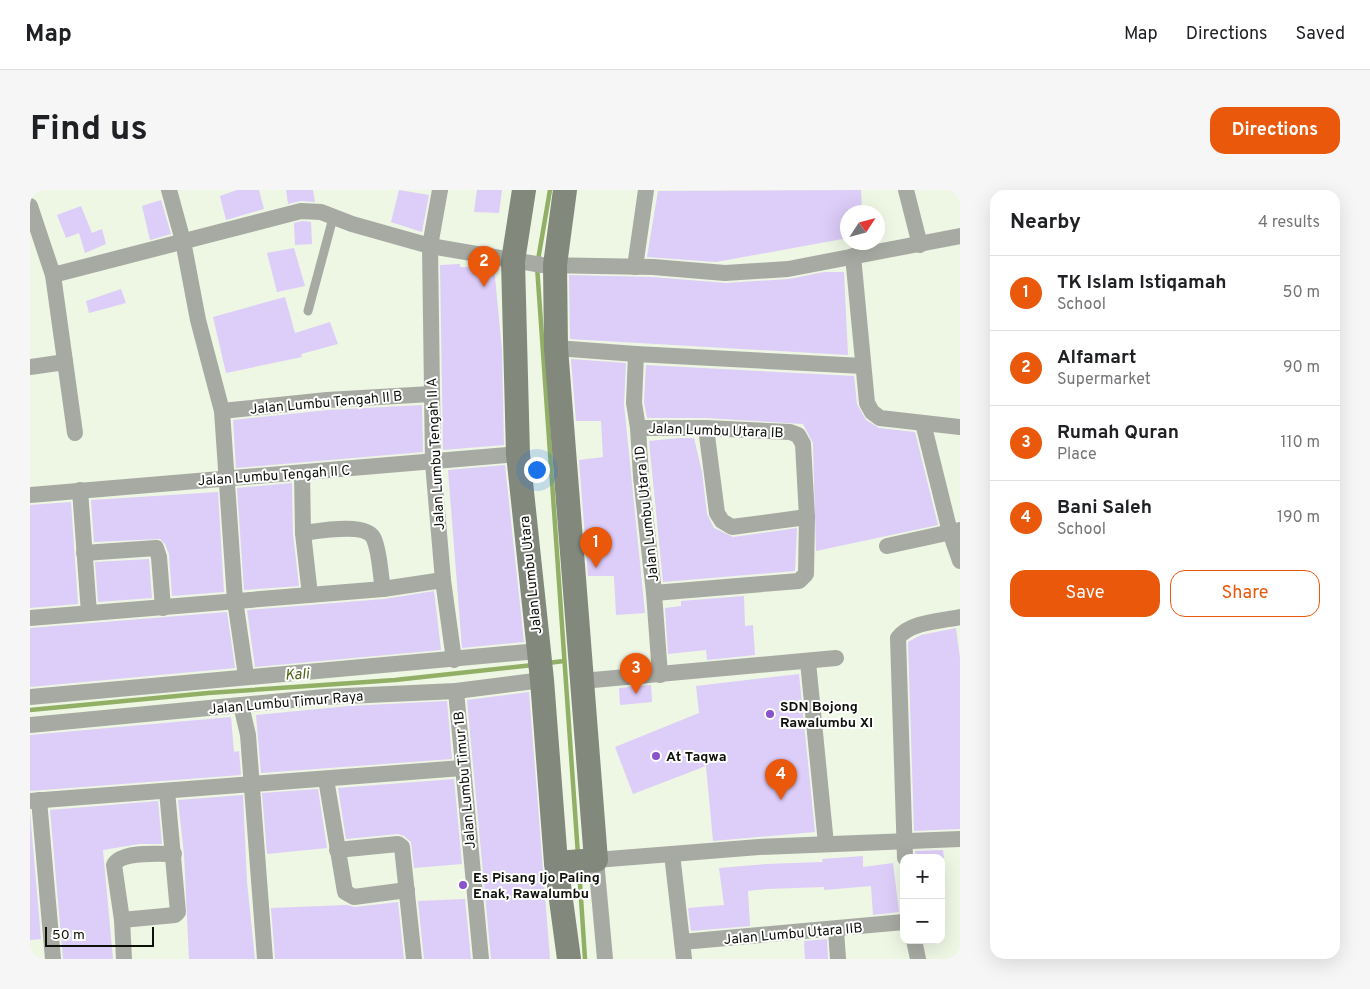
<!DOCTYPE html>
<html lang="en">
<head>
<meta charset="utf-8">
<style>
	body { margin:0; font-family:Overpass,sans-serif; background:#f6f6f6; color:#202124 }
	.controls { position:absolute; right:15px; bottom:15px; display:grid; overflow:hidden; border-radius:10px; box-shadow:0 5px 20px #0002 }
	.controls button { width:45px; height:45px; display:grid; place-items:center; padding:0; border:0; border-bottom:1px solid #e0e0e0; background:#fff; color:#202124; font:25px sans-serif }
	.compass { position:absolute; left:810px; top:15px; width:45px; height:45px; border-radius:50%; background:#fff; box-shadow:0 5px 20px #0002; rotate:54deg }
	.scale { position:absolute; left:15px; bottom:12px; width:109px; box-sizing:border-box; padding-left:5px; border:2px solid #0e100a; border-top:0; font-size:14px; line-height:18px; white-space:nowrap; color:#0e100a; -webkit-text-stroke:4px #fff; paint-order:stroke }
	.you { position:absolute; left:506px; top:279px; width:18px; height:18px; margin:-12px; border:4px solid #fff; border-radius:50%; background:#1a73e8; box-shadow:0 0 0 8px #1a73e833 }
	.badge { display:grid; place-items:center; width:32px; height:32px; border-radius:50%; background:#ea580c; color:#fff; font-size:16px; font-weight:700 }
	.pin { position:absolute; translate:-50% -41px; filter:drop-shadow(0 1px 2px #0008) }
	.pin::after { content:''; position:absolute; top:26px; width:18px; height:15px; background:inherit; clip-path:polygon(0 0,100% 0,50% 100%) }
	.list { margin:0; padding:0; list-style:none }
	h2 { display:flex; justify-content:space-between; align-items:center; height:65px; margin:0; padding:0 20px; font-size:21px }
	h2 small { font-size:16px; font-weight:400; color:#757577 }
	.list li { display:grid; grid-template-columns:32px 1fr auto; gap:15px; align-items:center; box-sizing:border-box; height:75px; padding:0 20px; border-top:1px solid #e0e0e0 }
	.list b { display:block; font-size:19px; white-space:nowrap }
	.list p { margin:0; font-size:16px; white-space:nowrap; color:#757577 }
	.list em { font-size:16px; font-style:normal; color:#757577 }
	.actions { display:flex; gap:10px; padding:15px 20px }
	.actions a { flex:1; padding:11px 0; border:1px solid #ea580c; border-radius:15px; text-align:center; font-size:18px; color:#ea580c }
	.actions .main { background:#ea580c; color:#fff }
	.map { position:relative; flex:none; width:930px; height:769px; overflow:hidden; border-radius:15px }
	header { display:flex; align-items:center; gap:30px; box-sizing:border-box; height:70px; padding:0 25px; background:#fff; border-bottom:1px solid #e0e0e0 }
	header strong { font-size:24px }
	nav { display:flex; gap:28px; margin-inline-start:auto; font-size:18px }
	.intro { display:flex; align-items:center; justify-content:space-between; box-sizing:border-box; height:120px; padding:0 30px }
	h1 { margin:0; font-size:35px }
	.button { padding:12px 22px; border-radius:15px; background:#ea580c; color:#fff; font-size:18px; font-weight:700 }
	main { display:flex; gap:30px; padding:0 30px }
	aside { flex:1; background:#fff; border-radius:15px; box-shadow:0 5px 20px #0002 }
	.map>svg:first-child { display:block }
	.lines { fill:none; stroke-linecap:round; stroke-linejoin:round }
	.stream { stroke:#92af66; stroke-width:4.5 }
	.building { fill:#ddcdf9 }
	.lane { stroke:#a7aaa3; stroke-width:9 }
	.street { stroke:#a7aaa3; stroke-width:16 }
	.secondary { stroke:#83887d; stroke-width:24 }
	.poi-dot { fill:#8953cb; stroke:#fff; stroke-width:2 }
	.labels { text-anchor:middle; stroke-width:4; stroke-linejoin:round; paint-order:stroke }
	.street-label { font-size:14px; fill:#0e100a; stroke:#fff }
	.poi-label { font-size:14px; font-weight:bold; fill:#0e100a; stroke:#fff; text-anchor:start }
	.water-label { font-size:15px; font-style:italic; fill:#486213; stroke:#fff }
</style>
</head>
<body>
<header>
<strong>Map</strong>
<nav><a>Map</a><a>Directions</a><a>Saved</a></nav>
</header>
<div class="intro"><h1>Find us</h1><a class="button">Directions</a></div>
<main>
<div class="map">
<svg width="930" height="769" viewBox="0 0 930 769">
	<rect width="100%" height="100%" fill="#eef6e4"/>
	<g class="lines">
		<g class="stream">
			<path d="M 520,0 L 507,76 L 548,665"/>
			<path d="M 518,473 L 534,471"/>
			<path d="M 0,520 L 178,503 L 365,490 L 503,475"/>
			<path d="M 549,678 L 555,769"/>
		</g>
	</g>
	<g class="building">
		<path d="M 207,0 L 229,0 L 234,19 L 196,30 L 190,6 Z"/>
		<path d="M 256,0 L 283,0 L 285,12 L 271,11 L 258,14 Z"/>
		<path d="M 369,0 L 399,5 L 392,42 L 361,32 Z"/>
		<path d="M 447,0 L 472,0 L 469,23 L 444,22 Z"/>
		<path d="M 831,0 L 832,22 L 818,22 L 818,48 L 686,72 L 617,67 L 628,1 Z"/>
		<path d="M 131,10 L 141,44 L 120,50 L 112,16 Z"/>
		<path d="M 51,16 L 62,43 L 72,39 L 76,54 L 55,63 L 49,43 L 36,48 L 27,25 Z"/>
		<path d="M 272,31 L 281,32 L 282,54 L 265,55 L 264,33 Z"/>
		<path d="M 264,58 L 275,96 L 247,102 L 237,63 Z"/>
		<path d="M 430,74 L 430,77 L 464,77 L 472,160 L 474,255 L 413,260 L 410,75 Z"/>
		<path d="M 794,82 L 814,82 L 818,165 L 540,149 L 539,85 L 622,87 L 696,93 L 759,89 Z"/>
		<path d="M 91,99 L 96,113 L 59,123 L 56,111 Z"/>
		<path d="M 255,107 L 265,143 L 300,132 L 308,154 L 271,164 L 272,167 L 196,183 L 183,127 Z"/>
		<path d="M 541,169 L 596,173 L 594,214 L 615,423 L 586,425 L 584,386 L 558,386 L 549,270 L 573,267 L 571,231 L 546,231 Z"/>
		<path d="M 616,175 L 824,186 L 827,214 L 836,230 L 849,238 L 885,242 L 908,335 L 786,361 L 783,253 L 773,234 L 676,228 L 617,228 L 614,212 Z"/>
		<path d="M 392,215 L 393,262 L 206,278 L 203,230 L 298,220 Z"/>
		<path d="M 650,248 L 664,248 L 672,282 L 677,324 L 684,338 L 703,347 L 767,338 L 765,381 L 633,392 L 619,251 Z"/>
		<path d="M 475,275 L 494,452 L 432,458 L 418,280 Z"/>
		<path d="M 262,293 L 263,344 L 269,396 L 214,400 L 207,298 Z"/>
		<path d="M 188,302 L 194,402 L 142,406 L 139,364 L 135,354 L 130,349 L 64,352 L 61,310 Z"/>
		<path d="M 41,312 L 48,414 L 0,418 L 0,315 Z"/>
		<path d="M 119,369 L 122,408 L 68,412 L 65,372 Z"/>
		<path d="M 404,401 L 411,460 L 225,477 L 217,420 L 354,409 Z"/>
		<path d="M 714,406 L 715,436 L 723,435 L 725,465 L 677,470 L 676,460 L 638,464 L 635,418 L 651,416 L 651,411 Z"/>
		<path d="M 197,422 L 205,478 L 0,497 L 0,438 Z"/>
		<path d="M 926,438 L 930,468 L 930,639 L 884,641 L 878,452 L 891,445 Z"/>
		<path d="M 769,484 L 785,642 L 683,651 L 676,576 L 603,604 L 585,557 L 669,523 L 666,496 Z"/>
		<path d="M 621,495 L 622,512 L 590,515 L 589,498 Z"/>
		<path d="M 499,502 L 520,769 L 461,769 L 437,510 Z"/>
		<path d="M 417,511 L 422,569 L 231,583 L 226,525 L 319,516 Z"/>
		<path d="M 201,527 L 204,562 L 209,561 L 211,585 L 0,601 L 0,545 Z"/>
		<path d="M 424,589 L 432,674 L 384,678 L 381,652 L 374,646 L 368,644 L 316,649 L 308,598 Z"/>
		<path d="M 288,599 L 297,658 L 237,664 L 232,603 Z"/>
		<path d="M 213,605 L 217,692 L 225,769 L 159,769 L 154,664 L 148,610 Z"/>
		<path d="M 128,611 L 132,654 L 109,654 L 73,660 L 83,769 L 33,769 L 20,620 Z"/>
		<path d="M 0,622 L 11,749 L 0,750 Z"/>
		<path d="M 913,660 L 914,668 L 886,668 L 885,661 Z"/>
		<path d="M 833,666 L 833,677 L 863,673 L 869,722 L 843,725 L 841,696 L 794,700 L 794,697 L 736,699 L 718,701 L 720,736 L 661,741 L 658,718 L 694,715 L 689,678 L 736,674 L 793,672 L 792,669 Z"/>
		<path d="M 435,709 L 441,769 L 394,769 L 388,711 Z"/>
		<path d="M 368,712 L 374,769 L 245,769 L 241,718 L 317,715 L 325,717 Z"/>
		<path d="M 797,749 L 798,769 L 775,769 L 774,751 Z"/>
	</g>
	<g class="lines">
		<path class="lane" d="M 278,121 L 303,28"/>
		<g class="street">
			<path d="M 139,0 L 153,51 L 168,130 L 192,221 L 205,410 L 216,486"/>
			<path d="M 410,0 L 400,56 L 403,273 L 413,390 L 424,470"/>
			<path d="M 876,0 L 890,55"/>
			<path d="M 0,16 L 23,85 L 271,21 L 291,22 L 322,34 L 400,56 L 512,75 L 623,77 L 695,83 L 758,79 L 930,46"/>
			<path d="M 823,66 L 837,213 L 842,222 L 850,228 L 930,237"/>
			<path d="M 605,77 L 616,0"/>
			<path d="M 23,85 L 45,243"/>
			<path d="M 526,158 L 606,164 L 833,176"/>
			<path d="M 606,164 L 604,213 L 608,238 L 611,287 L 624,403 L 630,485"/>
			<path d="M 0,177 L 35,172"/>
			<path d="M 192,221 L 297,210 L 401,204"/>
			<path d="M 893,233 L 920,342 L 930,371"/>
			<path d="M 608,238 L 676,238 L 760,242 L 768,245 L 773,254 L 777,327 L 776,384 L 769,391 L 624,403"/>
			<path d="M 676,238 L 687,323 L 692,331 L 702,337 L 777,327"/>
			<path d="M 272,283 L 273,343 L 280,405"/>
			<path d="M 50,300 L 59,423"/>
			<path d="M 0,305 L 488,264"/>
			<path d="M 273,343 C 289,341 337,332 344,349 C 350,363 350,383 353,399"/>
			<path d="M 857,356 L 930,340"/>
			<path d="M 54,363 L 126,358 L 129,367 L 133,418"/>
			<path d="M 0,428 L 353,399 L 413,390"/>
			<path d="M 778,472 L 796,654"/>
			<path d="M 552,491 L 806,468"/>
			<path d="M 426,501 L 451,769"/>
			<path d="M 0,507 L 508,461"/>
			<path d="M 211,515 L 218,545 L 235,769"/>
			<path d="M 0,535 L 294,507 L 426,501 L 512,490"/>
			<path d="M 296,589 L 315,702 L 324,707 L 377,700"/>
			<path d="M 9,610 L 23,769"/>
			<path d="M 0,611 L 432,578"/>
			<path d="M 307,660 L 368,654 L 372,657 L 384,769"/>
			<path d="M 642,664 L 654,769"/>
			<path d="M 875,668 L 868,448 C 880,432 911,431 930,427"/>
			<path d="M 92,730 L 145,725 L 148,722 L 137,601"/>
			<path d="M 806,740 L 808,769"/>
			<path d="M 884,750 L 888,769"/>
			<path d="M 652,752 L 874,732"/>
			<path d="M 94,769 L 92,730 L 84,675 C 91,661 128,664 144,664"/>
			<path d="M 575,769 L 566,670 L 729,657 L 930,649"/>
		</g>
		<g class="secondary">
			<path d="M 494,0 L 483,71 L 488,264 L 512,490 L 526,673 L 539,769"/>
			<path d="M 526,673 L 566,670 L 526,158 L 525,75 L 535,0"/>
		</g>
	</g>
	<g class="poi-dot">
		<circle cx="740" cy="524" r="5"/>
		<circle cx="626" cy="566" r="5"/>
		<circle cx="433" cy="695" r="5"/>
	</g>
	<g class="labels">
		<g class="street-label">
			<text transform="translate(296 212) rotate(-5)" y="5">Jalan Lumbu Tengah II B</text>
			<text transform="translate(686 240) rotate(2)" y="5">Jalan Lumbu Utara IB</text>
			<text transform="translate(405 264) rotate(-93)" y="5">Jalan Lumbu Tengah II A</text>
			<text transform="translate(244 285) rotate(-4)" y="5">Jalan Lumbu Tengah II C</text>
			<text transform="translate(616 324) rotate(-96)" y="5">Jalan Lumbu Utara 1D</text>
			<text transform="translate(500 385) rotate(-96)" y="5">Jalan Lumbu Utara</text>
			<text transform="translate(256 512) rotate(-5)" y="5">Jalan Lumbu Timur Raya</text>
			<text transform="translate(434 590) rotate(-95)" y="5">Jalan Lumbu Timur 1B</text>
			<text transform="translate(763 743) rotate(-5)" y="5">Jalan Lumbu Utara IIB</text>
		</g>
		<g class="poi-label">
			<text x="750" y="521">SDN Bojong<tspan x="750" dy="16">Rawalumbu XI</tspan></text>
			<text x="636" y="571">At Taqwa</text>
			<text x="443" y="692">Es Pisang Ijo Paling<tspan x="443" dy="16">Enak, Rawalumbu</tspan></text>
		</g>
		<g class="water-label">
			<text transform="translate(267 484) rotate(-4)" y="5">Kali</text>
		</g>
	</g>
</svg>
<div class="controls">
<button>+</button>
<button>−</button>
</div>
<svg class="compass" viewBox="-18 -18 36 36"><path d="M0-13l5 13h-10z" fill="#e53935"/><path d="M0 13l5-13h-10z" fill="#757577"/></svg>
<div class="scale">50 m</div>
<div class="you"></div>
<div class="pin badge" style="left:566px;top:378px">1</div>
<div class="pin badge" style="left:454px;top:97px">2</div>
<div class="pin badge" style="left:606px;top:504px">3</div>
<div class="pin badge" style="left:751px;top:610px">4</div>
</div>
<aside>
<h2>Nearby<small>4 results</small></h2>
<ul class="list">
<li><span class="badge">1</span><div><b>TK Islam Istiqamah</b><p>School</p></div><em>50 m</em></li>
<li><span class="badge">2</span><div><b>Alfamart</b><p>Supermarket</p></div><em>90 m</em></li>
<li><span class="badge">3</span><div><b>Rumah Quran</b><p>Place</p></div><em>110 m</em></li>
<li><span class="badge">4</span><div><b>Bani Saleh</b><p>School</p></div><em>190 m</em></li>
</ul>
<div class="actions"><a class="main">Save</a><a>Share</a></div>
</aside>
</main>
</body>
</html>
